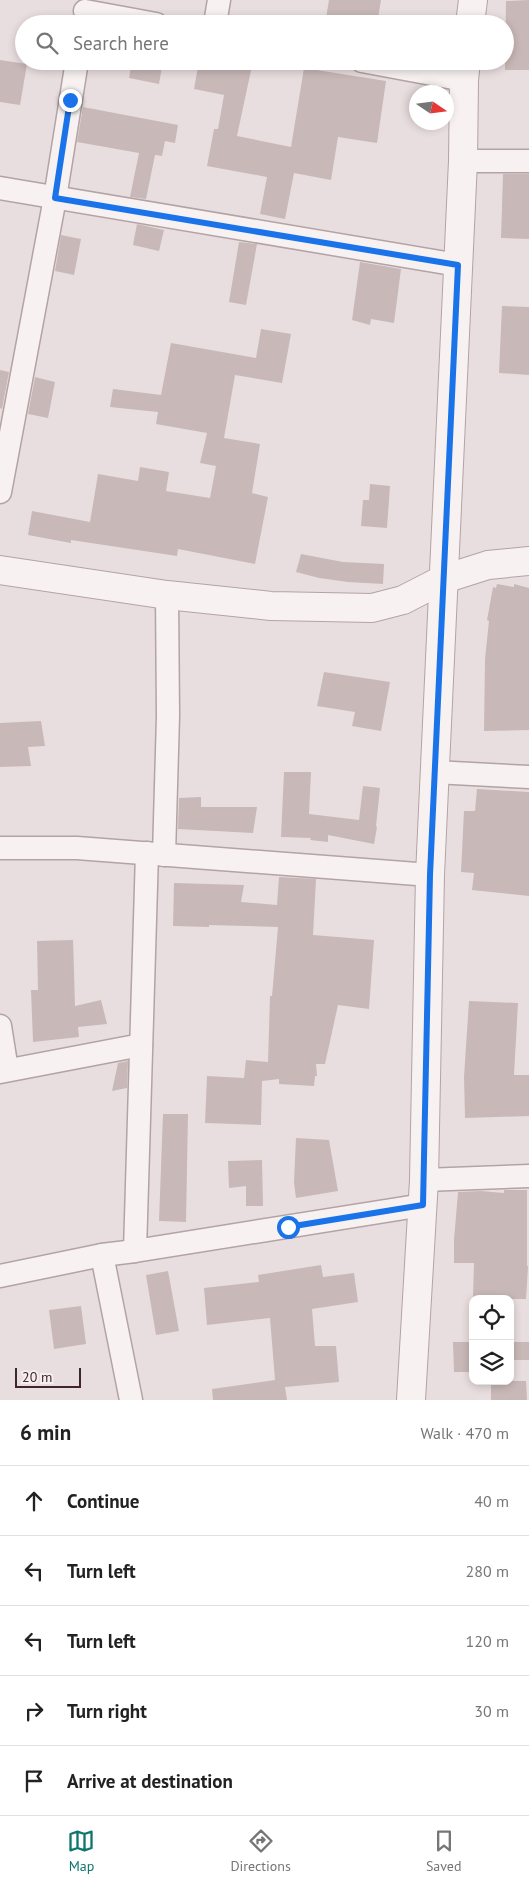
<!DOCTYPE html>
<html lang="en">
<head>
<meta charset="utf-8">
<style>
	body { margin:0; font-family:"PT Sans",sans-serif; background:#f2f2f2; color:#222 }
	.controls { position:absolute; right:15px; bottom:15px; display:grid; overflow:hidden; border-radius:10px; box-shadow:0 2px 8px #0003 }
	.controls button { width:45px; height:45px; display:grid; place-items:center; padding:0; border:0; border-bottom:1px solid #e0e0e0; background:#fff; color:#222; font:25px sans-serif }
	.compass { position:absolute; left:409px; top:85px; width:45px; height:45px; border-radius:50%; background:#fff; box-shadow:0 2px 8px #0003; rotate:103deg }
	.scale { position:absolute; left:15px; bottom:12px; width:66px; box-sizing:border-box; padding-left:5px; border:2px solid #412627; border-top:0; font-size:14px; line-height:18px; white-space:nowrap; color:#412627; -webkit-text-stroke:4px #f6eeee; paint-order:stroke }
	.stop { position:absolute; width:15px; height:15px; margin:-11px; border:4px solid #1a73e8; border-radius:50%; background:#fff }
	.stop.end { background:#1a73e8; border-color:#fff; box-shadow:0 1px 5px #0008 }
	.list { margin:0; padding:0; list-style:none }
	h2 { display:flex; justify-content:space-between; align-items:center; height:65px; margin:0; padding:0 20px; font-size:21px }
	h2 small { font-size:16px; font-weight:400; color:#767676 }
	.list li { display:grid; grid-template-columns:32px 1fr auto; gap:15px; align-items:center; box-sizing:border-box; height:70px; padding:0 20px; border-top:1px solid #e0e0e0 }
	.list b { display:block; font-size:19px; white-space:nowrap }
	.list em { font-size:16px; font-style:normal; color:#767676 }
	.icon { flex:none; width:28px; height:28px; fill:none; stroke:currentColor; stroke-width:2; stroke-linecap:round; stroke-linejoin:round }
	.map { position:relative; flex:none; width:529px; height:1400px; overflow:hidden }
	.search { position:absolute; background:#fff; box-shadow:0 2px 8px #0003; left:15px; right:15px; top:15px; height:55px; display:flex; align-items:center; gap:12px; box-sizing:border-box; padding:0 18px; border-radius:28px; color:#767676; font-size:19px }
	.sheet { height:415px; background:#fff }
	nav { display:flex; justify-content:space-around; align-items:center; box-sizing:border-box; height:70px; border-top:1px solid #e0e0e0; background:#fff; font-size:14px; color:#767676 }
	nav a { display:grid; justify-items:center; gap:2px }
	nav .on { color:#0f766e }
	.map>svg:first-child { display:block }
	.building { fill:#c9b8b8 }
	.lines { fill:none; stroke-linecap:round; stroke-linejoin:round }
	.minor-casing { stroke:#b3a3a4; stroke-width:25 }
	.tertiary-casing { stroke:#b3a3a4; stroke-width:30 }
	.minor { stroke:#f7f1f1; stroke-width:22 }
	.tertiary { stroke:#f7f1f1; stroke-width:28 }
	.route { stroke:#1a73e8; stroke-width:6 }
</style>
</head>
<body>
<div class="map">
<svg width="529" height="1400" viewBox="0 0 529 1400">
	<rect width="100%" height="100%" fill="#e9dedf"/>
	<g class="building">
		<path d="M 329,0 L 381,0 L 377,24 L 325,24 Z"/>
		<path d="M 529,0 L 529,70 L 505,70 L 506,1 Z"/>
		<path d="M 0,60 L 27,64 L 20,105 L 0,102 Z"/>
		<path d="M 132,61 L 163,61 L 159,84 L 129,78 Z"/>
		<path d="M 199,61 L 253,61 L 237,136 L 291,147 L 304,68 L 386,81 L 377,143 L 338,137 L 331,180 L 294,173 L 285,219 L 260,214 L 267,177 L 207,166 L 214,129 L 218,129 L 224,95 L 194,89 Z"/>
		<path d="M 83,107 L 178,125 L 175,143 L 165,141 L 162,156 L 155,155 L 146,199 L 130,197 L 139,153 L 77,142 Z"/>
		<path d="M 503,174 L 529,174 L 529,239 L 501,238 Z"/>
		<path d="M 137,224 L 164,230 L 159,251 L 133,245 Z"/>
		<path d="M 61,235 L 81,239 L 74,275 L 55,271 Z"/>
		<path d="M 239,242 L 257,244 L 246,305 L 229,302 Z"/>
		<path d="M 360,262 L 401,269 L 394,323 L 371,319 L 370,325 L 352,320 Z"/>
		<path d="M 502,306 L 529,307 L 529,375 L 499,373 Z"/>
		<path d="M 261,329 L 291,334 L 282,383 L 235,375 L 224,438 L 260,444 L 252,493 L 268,497 L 255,564 L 178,549 L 177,556 L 71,540 L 71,543 L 28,535 L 32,511 L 90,522 L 98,474 L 138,481 L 140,467 L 169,472 L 166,491 L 210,498 L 216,466 L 200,463 L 207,433 L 156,424 L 158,412 L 110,407 L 113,389 L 161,395 L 171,343 L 256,358 Z"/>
		<path d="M 0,370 L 9,372 L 2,409 L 0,408 Z"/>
		<path d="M 35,377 L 55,382 L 48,418 L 28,414 Z"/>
		<path d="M 370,484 L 390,486 L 387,528 L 361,526 L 363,500 L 369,500 Z"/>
		<path d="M 301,554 L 343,562 L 384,564 L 383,584 L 348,582 L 319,578 L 296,572 Z"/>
		<path d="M 497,584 L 514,587 L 514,584 L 529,588 L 529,730 L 484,731 L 485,659 L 489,621 L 487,620 L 493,587 L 496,588 Z"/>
		<path d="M 324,672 L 390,682 L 381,731 L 352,726 L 355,712 L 317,706 Z"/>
		<path d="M 41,721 L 45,746 L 28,747 L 31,766 L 0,767 L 0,723 Z"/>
		<path d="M 284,772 L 311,772 L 309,814 L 359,820 L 363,786 L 380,788 L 376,826 L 377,827 L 374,844 L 328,835 L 328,842 L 310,840 L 311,838 L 281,837 Z"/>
		<path d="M 477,789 L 529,792 L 529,896 L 472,890 L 474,873 L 461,872 L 464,811 L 475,811 Z"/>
		<path d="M 201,797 L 201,807 L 257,807 L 253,833 L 178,829 L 179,798 Z"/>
		<path d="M 279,877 L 316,879 L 313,935 L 374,940 L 369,1009 L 338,1005 L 325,1064 L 316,1064 L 317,1076 L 315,1076 L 314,1086 L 279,1084 L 279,1079 L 262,1081 L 261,1125 L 205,1123 L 207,1076 L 244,1078 L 246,1060 L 268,1062 L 270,996 L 272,996 L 278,927 L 209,925 L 209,927 L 173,926 L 174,883 L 244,885 L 241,902 L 277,905 Z"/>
		<path d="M 73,940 L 75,1006 L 101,1000 L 107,1024 L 78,1027 L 79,1037 L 33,1042 L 31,990 L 38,990 L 37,941 Z"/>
		<path d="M 469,1001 L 518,1003 L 514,1075 L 529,1075 L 529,1116 L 465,1118 L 464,1077 Z"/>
		<path d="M 128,1061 L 127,1088 L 112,1091 L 118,1063 Z"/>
		<path d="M 163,1114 L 188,1114 L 186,1222 L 159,1221 Z"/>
		<path d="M 296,1138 L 329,1140 L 338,1191 L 296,1198 L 294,1183 Z"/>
		<path d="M 262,1160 L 263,1206 L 246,1206 L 246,1186 L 229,1188 L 228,1161 Z"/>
		<path d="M 504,1190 L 527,1190 L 527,1266 L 528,1266 L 526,1299 L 473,1299 L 474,1263 L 454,1263 L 454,1240 L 458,1192 L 481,1191 L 504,1193 Z"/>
		<path d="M 321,1265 L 323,1277 L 354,1273 L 358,1302 L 312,1309 L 315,1346 L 336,1346 L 339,1382 L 285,1387 L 287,1400 L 213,1400 L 212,1389 L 275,1380 L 270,1318 L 207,1325 L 204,1288 L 259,1282 L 258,1275 Z"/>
		<path d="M 168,1271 L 179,1331 L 156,1335 L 146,1275 Z"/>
		<path d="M 81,1306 L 86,1344 L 54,1349 L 49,1310 Z"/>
		<path d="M 453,1342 L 473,1342 L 473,1372 L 454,1372 Z"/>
		<rect x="510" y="1342" width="19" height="18"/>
		<path d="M 491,1381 L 526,1381 L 527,1400 L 491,1400 Z"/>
	</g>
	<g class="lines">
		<defs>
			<g id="minor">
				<path d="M 85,11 L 156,24"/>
				<path d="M 215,24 L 219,0"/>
				<path d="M 362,61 L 464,80"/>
				<path d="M 463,161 L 529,161"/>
				<path d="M 0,188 L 458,265"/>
				<path d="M 0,492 L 55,198 L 77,61"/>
				<path d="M 434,772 L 529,777"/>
				<path d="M 0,848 L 77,848 L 430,875"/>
				<path d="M 164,855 L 168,716 L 167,595"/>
				<path d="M 0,1026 L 7,1070"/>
				<path d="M 0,1072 L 141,1045"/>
				<path d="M 424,1180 L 529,1176"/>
				<path d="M 135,1251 L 147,853"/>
				<path d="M 102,1255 L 131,1400"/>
				<path d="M 0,1276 L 102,1255 L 135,1251 L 423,1205"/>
			</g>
			<g id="tertiary">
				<path d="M 470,24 L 473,0"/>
				<path d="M 0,570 L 167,595 L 271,606 L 372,608 L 403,600 L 444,579 L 488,565 L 529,561"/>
				<path d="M 411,1400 L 424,1180 L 430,875 L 463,161 L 464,80 L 466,61"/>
			</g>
		</defs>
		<use href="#minor" class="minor-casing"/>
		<use href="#tertiary" class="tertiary-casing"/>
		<use href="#minor" class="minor"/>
		<use href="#tertiary" class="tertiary"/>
	</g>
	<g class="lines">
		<path class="route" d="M 70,100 L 55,198 L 458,265 L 430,875 L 423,1205 L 288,1227"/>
	</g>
</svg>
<div class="controls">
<button><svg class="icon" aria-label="locate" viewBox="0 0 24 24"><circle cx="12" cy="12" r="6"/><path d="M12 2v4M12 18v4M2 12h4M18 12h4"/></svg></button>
<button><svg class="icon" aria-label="layers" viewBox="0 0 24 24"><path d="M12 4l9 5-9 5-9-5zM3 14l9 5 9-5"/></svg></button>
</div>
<svg class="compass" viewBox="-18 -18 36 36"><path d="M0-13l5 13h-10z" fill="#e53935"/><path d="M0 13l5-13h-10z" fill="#767676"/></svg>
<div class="scale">20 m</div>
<div class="stop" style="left:288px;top:1227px"></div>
<div class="stop end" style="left:70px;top:100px"></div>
<div class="search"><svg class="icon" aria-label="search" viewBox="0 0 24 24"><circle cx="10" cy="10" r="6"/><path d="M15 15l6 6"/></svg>Search here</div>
</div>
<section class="sheet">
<h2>6 min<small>Walk · 470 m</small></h2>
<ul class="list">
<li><svg class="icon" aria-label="ahead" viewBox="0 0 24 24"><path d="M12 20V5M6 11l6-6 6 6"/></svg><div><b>Continue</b></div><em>40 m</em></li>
<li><svg class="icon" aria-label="left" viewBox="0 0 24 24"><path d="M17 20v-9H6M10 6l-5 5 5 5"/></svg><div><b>Turn left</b></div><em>280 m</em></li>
<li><svg class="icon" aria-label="left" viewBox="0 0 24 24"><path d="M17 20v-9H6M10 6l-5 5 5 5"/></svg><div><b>Turn left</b></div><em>120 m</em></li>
<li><svg class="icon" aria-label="right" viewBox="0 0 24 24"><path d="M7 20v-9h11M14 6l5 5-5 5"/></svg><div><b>Turn right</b></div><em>30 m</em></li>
<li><svg class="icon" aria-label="arrive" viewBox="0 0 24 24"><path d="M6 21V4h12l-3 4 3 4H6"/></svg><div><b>Arrive at destination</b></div></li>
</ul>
</section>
<nav>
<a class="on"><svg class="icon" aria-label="map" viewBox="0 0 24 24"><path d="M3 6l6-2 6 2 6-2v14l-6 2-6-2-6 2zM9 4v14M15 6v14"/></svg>Map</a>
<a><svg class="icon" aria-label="directions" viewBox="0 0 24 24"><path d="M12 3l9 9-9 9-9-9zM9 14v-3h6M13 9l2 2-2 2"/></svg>Directions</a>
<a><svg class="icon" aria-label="saved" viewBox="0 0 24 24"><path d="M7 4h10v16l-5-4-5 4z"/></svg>Saved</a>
</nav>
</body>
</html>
